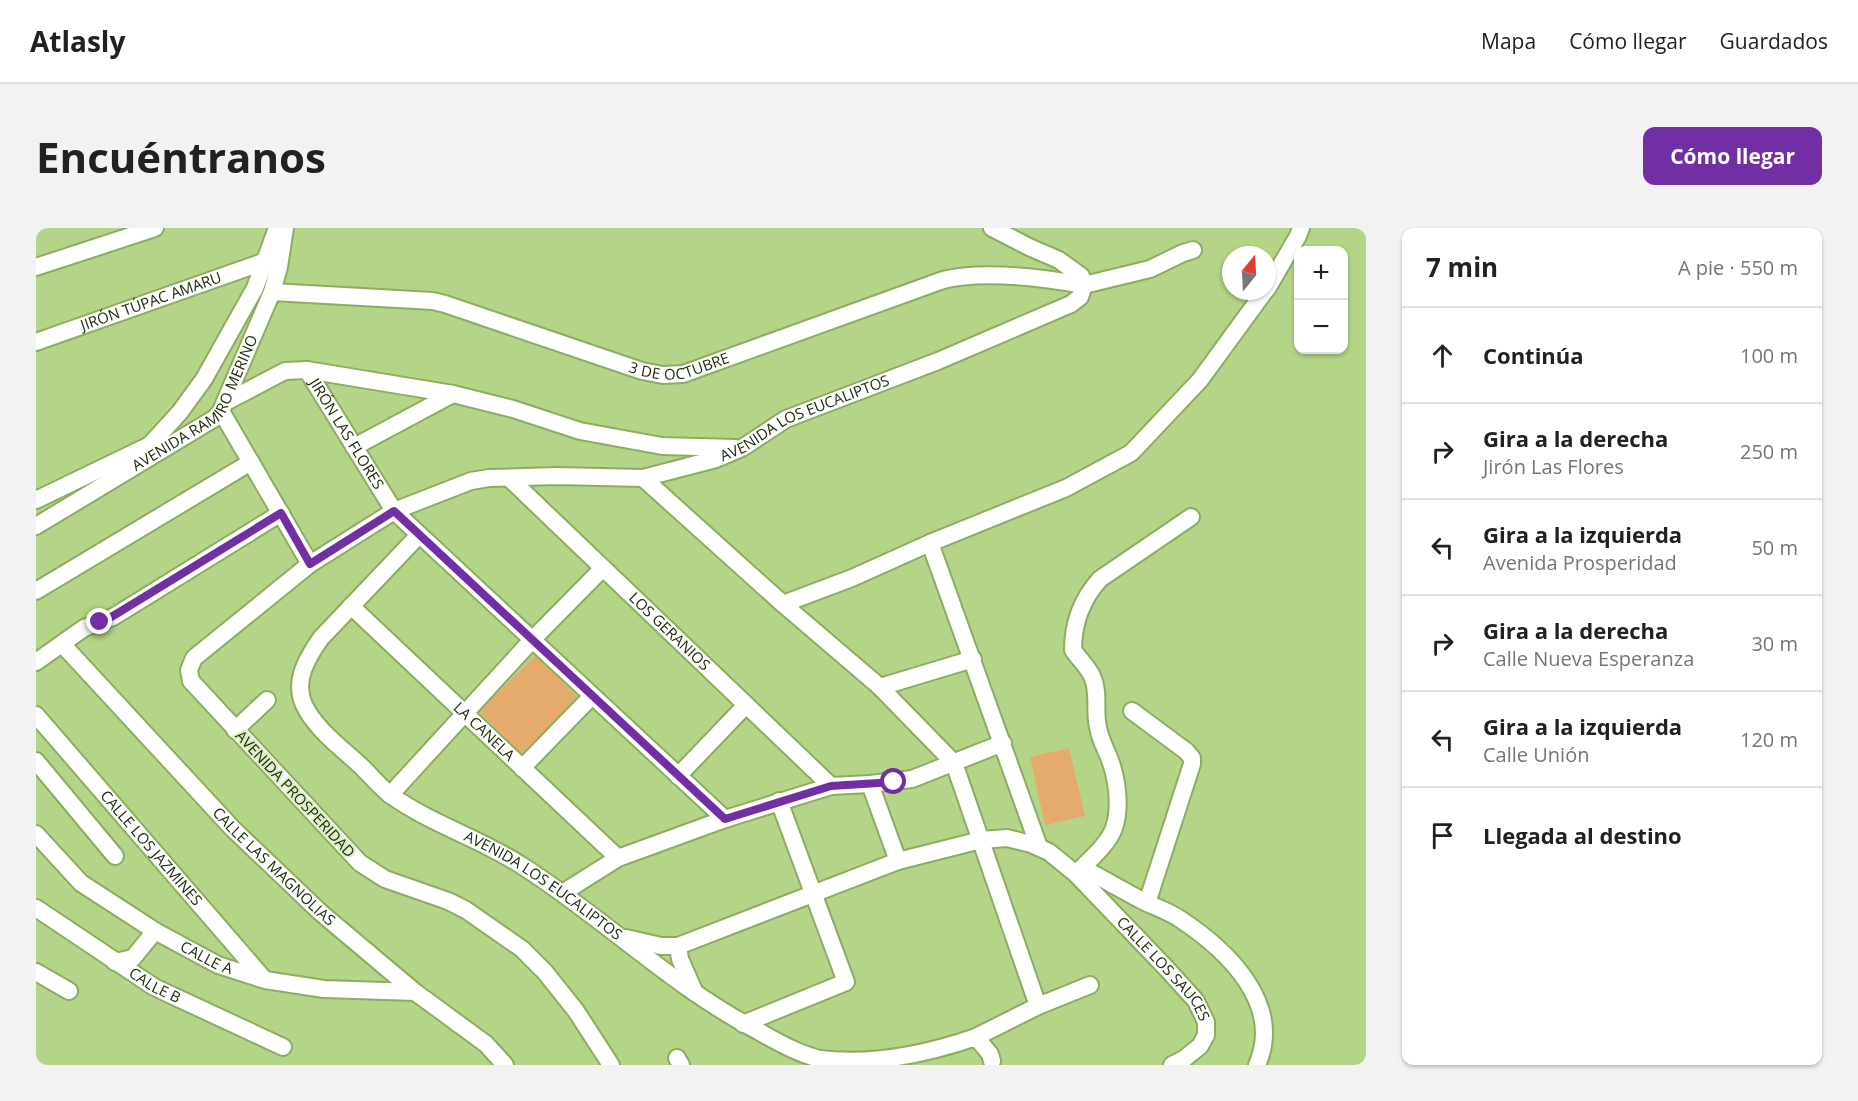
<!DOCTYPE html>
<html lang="es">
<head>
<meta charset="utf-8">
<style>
	body { margin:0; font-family:"Open Sans",sans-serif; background:#f2f2f2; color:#202124 }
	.controls { position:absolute; right:18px; top:18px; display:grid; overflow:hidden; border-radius:12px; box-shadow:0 2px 4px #0004 }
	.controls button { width:54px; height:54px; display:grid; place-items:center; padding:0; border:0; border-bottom:2px solid #e0e0e0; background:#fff; color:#202124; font:30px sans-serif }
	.compass { position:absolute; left:1186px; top:18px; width:54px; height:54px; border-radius:50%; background:#fff; box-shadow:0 2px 4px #0004; rotate:18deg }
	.stop { position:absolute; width:18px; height:18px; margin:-14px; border:4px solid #712fa3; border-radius:50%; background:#fff }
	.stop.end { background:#712fa3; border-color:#fff; box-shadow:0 2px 6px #0008 }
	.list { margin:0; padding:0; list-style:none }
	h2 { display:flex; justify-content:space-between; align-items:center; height:78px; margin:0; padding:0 24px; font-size:26px }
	h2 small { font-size:20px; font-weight:400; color:#757577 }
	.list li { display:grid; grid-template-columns:39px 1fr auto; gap:18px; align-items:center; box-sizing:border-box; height:96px; padding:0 24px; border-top:2px solid #e0e0e0 }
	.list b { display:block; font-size:22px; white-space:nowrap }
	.list p { margin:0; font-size:20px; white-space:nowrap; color:#757577 }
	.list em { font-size:20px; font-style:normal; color:#757577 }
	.icon { flex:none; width:33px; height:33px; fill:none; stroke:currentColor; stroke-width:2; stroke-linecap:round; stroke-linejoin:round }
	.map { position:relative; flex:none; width:1330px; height:837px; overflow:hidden; border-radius:12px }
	header { display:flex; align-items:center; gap:36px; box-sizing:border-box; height:84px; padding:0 30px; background:#fff; border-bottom:2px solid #e0e0e0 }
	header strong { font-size:28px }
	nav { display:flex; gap:33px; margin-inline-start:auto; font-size:21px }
	.intro { display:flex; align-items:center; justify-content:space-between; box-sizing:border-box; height:144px; padding:0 36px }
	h1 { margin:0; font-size:42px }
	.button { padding:15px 27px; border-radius:12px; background:#712fa3; color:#fff; font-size:21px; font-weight:700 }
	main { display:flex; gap:36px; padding:0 36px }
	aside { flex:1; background:#fff; border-radius:12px; box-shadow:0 2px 4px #0004 }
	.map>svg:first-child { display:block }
	.green { fill:#e5ab6d }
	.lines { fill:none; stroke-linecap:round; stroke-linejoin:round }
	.minor-casing { stroke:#8eac61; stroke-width:20 }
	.minor { stroke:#fff; stroke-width:16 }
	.route { stroke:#712fa3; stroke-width:8 }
	.labels { text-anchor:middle; stroke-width:4.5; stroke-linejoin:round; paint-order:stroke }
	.street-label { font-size:15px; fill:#212c0d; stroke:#deeec8 }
</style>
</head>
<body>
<header>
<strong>Atlasly</strong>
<nav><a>Mapa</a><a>Cómo llegar</a><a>Guardados</a></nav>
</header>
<div class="intro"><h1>Encuéntranos</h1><a class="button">Cómo llegar</a></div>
<main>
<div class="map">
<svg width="1330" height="837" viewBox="0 0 1330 837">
	<rect width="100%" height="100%" fill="#b4d487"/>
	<g class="green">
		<path d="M 500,427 L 542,470 L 485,526 L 443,483 Z"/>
		<path d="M 1033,520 L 1049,588 L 1009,597 L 994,529 Z"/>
	</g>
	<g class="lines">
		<defs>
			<g id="minor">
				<path d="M 0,39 L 119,0"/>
				<path d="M 1231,61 L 1262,8 L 1265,0"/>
				<path id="s1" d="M 236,64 L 397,73 L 409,76 L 606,143 L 627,147 L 647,146 L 907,52 C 946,42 1008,50 1048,57 L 1045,48 L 1023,32 L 993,19 L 956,0"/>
				<path id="s2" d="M 0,114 L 230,33"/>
				<path id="s3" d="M 271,142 L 358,283 L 689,591"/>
				<path d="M 190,174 L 249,143 L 271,142 L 417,166 L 477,181 L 544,203 L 626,218 L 700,220"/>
				<path d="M 185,183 L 274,336"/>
				<path d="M 318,219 L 417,166"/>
				<path id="s4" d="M 473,250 L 795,558"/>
				<path d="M 607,250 L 747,376 L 844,459 L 918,535 L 1002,778"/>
				<path d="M 0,272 L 114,217 L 144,184 L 168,151 L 219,60 L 241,0"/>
				<path id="s5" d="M 0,298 L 179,190 L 185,183 L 236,64 L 243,39 L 249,0"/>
				<path id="s6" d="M 383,307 L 285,410 C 271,430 257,453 268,477 C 280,502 307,521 327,540 C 336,549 345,560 356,568 C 397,597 446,611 488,639 C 569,691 637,759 722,803 C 742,814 762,826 784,831 C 835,837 891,826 940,809 L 954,826 L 956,833"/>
				<path d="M 894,315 L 1003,619"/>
				<path d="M 0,363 L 215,234"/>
				<path d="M 747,376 L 816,350 L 894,315 L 1030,260 L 1095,225 L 1164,152 L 1229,63"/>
				<path id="s7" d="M 315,378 L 582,630"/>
				<path id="s8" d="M 27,417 L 197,601 L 284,684 L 379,764 L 450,816 L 469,837"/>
				<path d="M 0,434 L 48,400 L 77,389 L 245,285"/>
				<path d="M 844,459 L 937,431"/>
				<path d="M 1096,483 L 1150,523 L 1156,530 L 1156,536 L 1111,675"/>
				<path id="s9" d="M 0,487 L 228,751"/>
				<path d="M 199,502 L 231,472"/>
				<path d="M 0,533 L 79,628"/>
				<path d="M 486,540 L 556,468"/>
				<path d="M 642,548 L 710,477"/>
				<path d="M 834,556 L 862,633"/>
				<path d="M 354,567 L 496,412 L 567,340"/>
				<path id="s10" d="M 0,606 L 45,655 L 119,703 L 182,737 L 229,752 L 288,761 L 379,764"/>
				<path d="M 1046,640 C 1068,651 1089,664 1111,675 C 1122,680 1134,684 1144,691 C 1191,722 1248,776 1221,837"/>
				<path d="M 1040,646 C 1052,633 1072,617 1078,600 C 1085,580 1081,551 1074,532 C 1069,519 1062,508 1061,493 C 1059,478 1063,463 1056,448 C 1052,439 1043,431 1037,422 C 1037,395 1046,371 1064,351 L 1155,289"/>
				<path d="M 528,664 L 582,630 L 689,591 L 795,558 L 834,556 L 876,551 L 967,515"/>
				<path id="s11" d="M 0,680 L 118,759 L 247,819"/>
				<path id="s12" d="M 590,710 L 625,718 L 642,718 L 862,633 L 945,612 L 971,610 L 995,616 L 1013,624 L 1040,646 L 1132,742 L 1160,773 L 1170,794 L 1170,807 L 1164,818 L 1148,831 L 1136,837"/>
				<path d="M 642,718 L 644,731 L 659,765"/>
				<path d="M 79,734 L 97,730 L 119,703"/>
				<path d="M 0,744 L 33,763"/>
				<path d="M 707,796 L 810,754 L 743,573"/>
				<path d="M 940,809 L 1002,778 L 1054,757"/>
				<path d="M 641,830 L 645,837"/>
				<path id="s13" d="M 575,837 L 540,783 L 509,744 L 486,721 L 430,682 L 412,673 L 349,651 L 324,635 L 155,453 L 153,442 L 158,430 L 274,336 L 358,283 L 435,253 L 453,250 L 521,248 L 607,250 L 680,231 L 706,220 L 750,191 L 902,133 L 1035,76 L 1044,69 L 1048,57 L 1114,41 L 1147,25 L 1157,22"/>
			</g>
		</defs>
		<use href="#minor" class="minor-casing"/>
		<use href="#minor" class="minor"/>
	</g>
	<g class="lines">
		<path class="route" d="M 64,394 L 77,388 L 245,285 L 274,336 L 358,283 L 689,591 L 795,558 L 858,554"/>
	</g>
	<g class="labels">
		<g class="street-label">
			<text dy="5" stroke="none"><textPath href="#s2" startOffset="122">JIRÓN TÚPAC AMARU</textPath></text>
			<text dy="5" stroke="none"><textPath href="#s1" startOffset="420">3 DE OCTUBRE</textPath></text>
			<text dy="5" stroke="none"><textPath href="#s5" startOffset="207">AVENIDA RAMIRO MERINO</textPath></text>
			<text dy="5" stroke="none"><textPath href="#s13" startOffset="1281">AVENIDA LOS EUCALIPTOS</textPath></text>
			<text dy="5" stroke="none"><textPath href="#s3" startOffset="75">JIRÓN LAS FLORES</textPath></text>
			<text dy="5" stroke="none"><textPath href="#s4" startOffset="222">LOS GERANIOS</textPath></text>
			<text dy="5" stroke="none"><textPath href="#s7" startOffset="183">LA CANELA</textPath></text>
			<text transform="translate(259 566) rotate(47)" y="5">AVENIDA PROSPERIDAD</text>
			<text dy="5" stroke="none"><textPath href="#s9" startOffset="176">CALLE LOS JAZMINES</textPath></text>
			<text dy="5" stroke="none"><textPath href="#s8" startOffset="306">CALLE LAS MAGNOLIAS</textPath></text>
			<text dy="5" stroke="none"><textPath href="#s6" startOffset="518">AVENIDA LOS EUCALIPTOS</textPath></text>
			<text dy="5" stroke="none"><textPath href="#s10" startOffset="213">CALLE A</textPath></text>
			<text dy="5" stroke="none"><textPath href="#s12" startOffset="609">CALLE LOS SAUCES</textPath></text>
			<text dy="5" stroke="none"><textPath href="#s11" startOffset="142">CALLE B</textPath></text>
		</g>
	</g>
</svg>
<div class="controls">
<button>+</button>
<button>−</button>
</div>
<svg class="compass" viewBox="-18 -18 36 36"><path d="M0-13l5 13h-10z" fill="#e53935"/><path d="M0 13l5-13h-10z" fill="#757577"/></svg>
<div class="stop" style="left:858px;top:554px"></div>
<div class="stop end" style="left:64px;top:394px"></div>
</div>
<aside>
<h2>7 min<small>A pie · 550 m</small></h2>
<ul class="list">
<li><svg class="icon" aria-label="ahead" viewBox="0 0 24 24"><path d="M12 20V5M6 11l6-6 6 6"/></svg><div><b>Continúa</b></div><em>100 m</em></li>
<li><svg class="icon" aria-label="right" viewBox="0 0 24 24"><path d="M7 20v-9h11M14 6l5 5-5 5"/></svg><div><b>Gira a la derecha</b><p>Jirón Las Flores</p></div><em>250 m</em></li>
<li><svg class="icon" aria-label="left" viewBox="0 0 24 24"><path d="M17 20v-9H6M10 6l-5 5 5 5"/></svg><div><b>Gira a la izquierda</b><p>Avenida Prosperidad</p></div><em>50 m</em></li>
<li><svg class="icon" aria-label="right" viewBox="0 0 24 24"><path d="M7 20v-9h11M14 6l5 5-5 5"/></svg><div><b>Gira a la derecha</b><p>Calle Nueva Esperanza</p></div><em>30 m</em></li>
<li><svg class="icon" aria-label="left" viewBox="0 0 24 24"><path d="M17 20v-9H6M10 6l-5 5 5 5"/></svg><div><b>Gira a la izquierda</b><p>Calle Unión</p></div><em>120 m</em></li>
<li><svg class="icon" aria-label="arrive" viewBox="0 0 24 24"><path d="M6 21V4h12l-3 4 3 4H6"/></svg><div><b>Llegada al destino</b></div></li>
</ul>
</aside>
</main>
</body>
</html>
